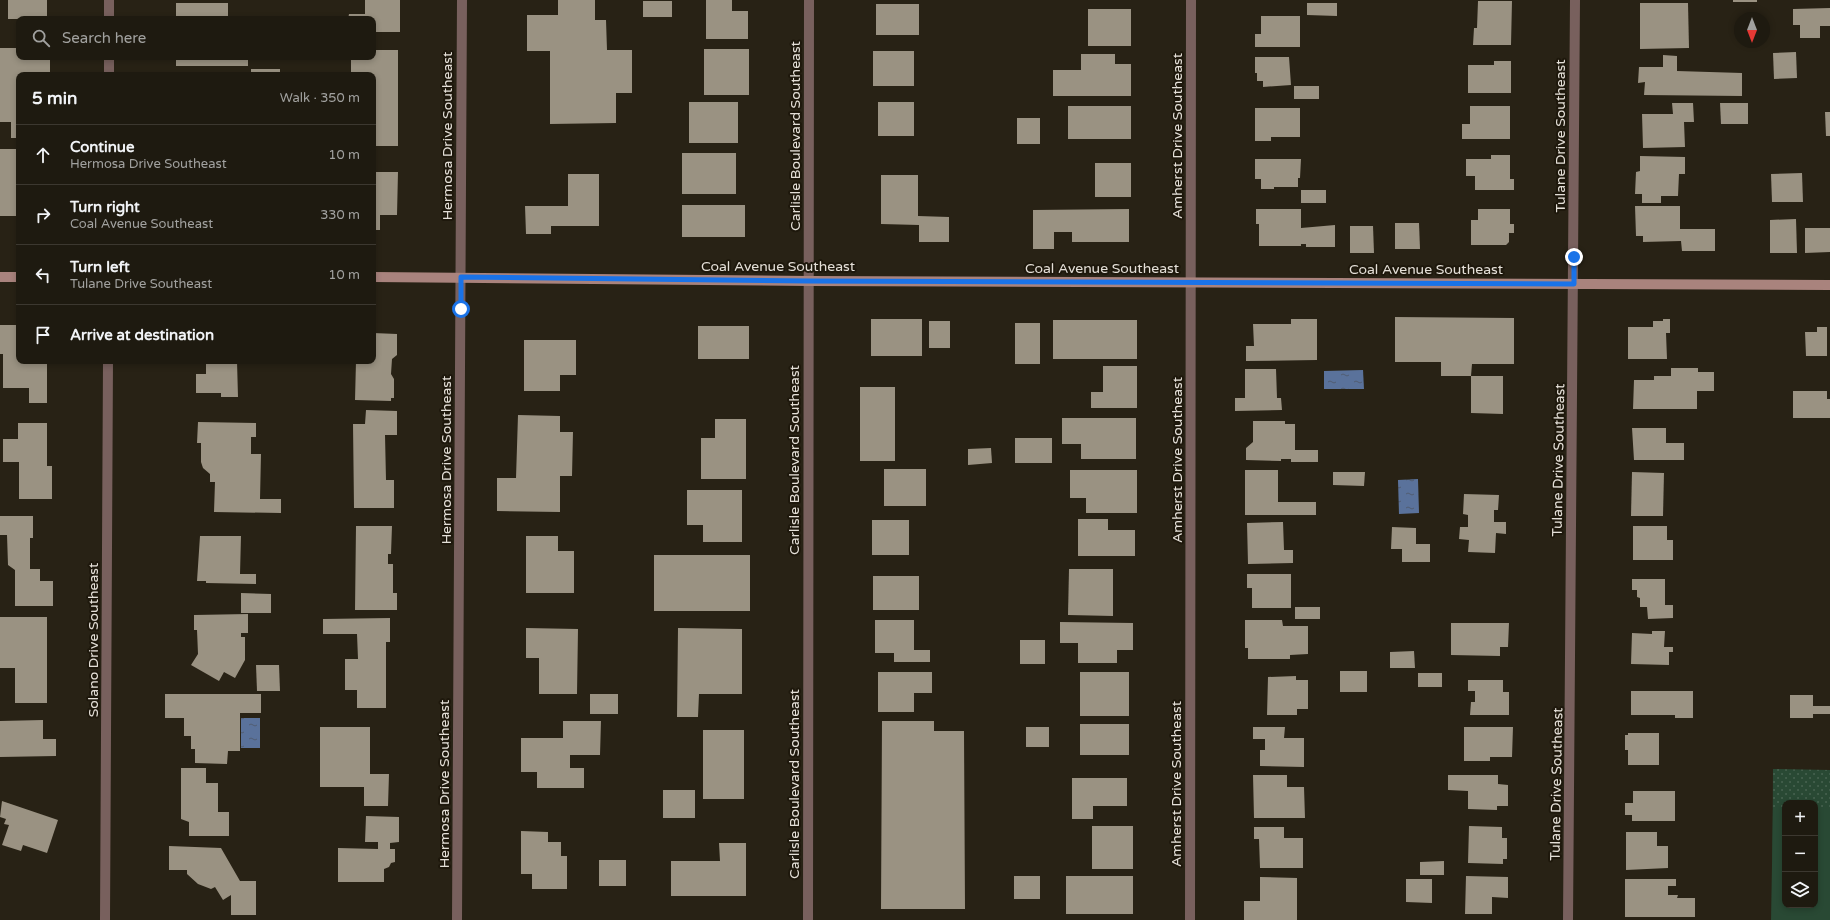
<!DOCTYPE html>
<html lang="en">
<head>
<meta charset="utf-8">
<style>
	body { margin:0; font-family:"Varela Round",sans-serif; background:#2b271e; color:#f1f3f6 }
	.controls { position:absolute; right:12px; bottom:12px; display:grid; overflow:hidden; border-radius:8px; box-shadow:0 2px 6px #0003 }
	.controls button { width:36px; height:36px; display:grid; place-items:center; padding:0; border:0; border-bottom:1px solid #3c3830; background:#1e1a10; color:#f1f3f6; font:20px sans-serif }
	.compass { position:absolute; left:1734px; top:12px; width:36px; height:36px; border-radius:50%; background:#1e1a10; box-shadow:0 2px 6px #0003; rotate:180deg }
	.stop { position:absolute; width:12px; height:12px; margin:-9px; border:3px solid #1a73e8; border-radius:50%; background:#fff }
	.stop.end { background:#1a73e8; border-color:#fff; box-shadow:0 1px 4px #0008 }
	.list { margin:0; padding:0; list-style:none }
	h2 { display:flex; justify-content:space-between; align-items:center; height:52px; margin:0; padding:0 16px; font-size:17px }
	h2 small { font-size:13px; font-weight:400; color:#a1a19f }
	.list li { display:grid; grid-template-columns:26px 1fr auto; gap:12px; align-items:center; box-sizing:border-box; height:60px; padding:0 16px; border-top:1px solid #3c3830 }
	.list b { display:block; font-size:15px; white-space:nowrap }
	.list p { margin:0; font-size:13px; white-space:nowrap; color:#a1a19f }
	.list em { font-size:13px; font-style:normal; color:#a1a19f }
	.icon { flex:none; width:22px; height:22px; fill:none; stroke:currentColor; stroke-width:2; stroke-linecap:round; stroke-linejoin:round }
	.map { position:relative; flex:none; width:1830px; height:920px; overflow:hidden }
	.search { position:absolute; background:#1e1a10; box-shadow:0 2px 6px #0003; left:16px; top:16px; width:360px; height:44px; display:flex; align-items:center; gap:10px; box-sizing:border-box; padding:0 14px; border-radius:8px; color:#a1a19f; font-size:15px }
	.panel { position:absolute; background:#1e1a10; box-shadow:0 2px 6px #0003; left:16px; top:72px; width:360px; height:292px; border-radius:8px }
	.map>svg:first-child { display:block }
	.green { fill:url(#green-dots); fill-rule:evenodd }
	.pitch { fill:#294934 }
	.water { fill:url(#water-ripples) }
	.building { fill:#9a9282 }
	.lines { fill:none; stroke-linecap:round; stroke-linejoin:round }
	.minor { stroke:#78605d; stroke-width:10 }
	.tertiary { stroke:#78605d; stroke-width:10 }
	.secondary { stroke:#a9837d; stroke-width:10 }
	.route { stroke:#1a73e8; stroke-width:5 }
	.labels { text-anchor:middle; stroke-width:4; stroke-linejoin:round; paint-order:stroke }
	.street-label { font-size:14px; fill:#e4dfd7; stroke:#1e180c }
</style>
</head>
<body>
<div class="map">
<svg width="1830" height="920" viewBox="0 0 1830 920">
	<defs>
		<pattern id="green-dots" width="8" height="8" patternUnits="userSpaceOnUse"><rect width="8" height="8" fill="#294934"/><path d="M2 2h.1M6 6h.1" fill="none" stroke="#486351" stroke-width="1.8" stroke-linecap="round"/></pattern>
		<pattern id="water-ripples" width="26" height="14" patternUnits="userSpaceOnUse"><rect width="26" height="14" fill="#5a729b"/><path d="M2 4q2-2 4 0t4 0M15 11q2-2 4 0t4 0" fill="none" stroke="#505d72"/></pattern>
	</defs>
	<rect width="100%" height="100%" fill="#282215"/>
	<path class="green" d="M 1773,769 L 1830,770 L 1830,920 L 1772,920 ZM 1785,803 L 1815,803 L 1815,905 L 1785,905 Z"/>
	<path class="pitch" d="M 1773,808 L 1785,808 L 1785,905 L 1815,905 L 1815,808 L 1830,808 L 1830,920 L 1771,920 Z"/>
	<g class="water">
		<path d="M 1363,370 L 1364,389 L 1324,389 L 1324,371 Z"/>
		<path d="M 1418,479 L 1419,513 L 1399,514 L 1398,480 Z"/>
		<rect x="241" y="718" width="19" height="30"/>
	</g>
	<g class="building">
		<rect x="8" y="0" width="39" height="19"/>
		<path d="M 365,0 L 400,0 L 400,32 L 373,32 L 373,19 L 348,19 L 349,14 L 365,14 Z"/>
		<path d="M 558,0 L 595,0 L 595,20 L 606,20 L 607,50 L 632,50 L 632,93 L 616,93 L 616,123 L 550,124 L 550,51 L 527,51 L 527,15 L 558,15 Z"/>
		<path d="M 706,0 L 732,0 L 732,11 L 748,11 L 748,39 L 706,39 Z"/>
		<rect x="1733" y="0" width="24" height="2"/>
		<rect x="643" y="1" width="29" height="16"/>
		<path d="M 1478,1 L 1512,1 L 1511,45 L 1473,45 L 1474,28 L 1477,28 Z"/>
		<rect x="176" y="3" width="52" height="16"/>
		<path d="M 1307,3 L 1337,3 L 1337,16 L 1307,15 Z"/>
		<path d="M 1640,3 L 1688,3 L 1689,48 L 1640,49 Z"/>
		<rect x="876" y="4" width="43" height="31"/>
		<path d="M 1830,8 L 1830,26 L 1820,26 L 1820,38 L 1800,38 L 1800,25 L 1793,25 L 1793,9 Z"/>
		<rect x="1088" y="9" width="43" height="37"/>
		<path d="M 1261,16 L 1300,16 L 1300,47 L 1255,47 L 1255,34 L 1261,34 Z"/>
		<path d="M 0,48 L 19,48 L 19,57 L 50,57 L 50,75 L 19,75 L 19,138 L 11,138 L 11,122 L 0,122 Z"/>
		<rect x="704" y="49" width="45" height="46"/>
		<path d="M 373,50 L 398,50 L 398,146 L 373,146 L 373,75 L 351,75 L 351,57 L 373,57 Z"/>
		<rect x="873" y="51" width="41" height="35"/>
		<path d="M 1796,52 L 1797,78 L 1774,79 L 1773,53 Z"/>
		<path d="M 1081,54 L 1115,54 L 1115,64 L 1131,64 L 1131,96 L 1053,96 L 1053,70 L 1081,70 Z"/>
		<path d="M 1663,55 L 1677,56 L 1677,71 L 1742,73 L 1742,96 L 1644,95 L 1645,82 L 1638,83 L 1639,67 L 1663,67 Z"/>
		<rect x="176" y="57" width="72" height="9"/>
		<path d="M 1255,57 L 1289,57 L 1291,85 L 1263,87 L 1263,81 L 1257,81 L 1257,73 L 1255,73 Z"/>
		<path d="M 1494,61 L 1511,61 L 1511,93 L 1468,93 L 1468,65 L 1494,65 Z"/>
		<rect x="251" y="69" width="29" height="6"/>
		<rect x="1294" y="86" width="25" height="13"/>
		<rect x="689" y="102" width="49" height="41"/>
		<rect x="878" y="102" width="36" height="34"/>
		<path d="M 1672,103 L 1693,103 L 1694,122 L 1684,122 L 1685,147 L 1643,148 L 1642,114 L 1673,114 Z"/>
		<path d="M 1720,103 L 1748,103 L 1748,124 L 1721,124 Z"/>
		<rect x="1068" y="106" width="63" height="33"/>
		<path d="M 1470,106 L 1510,106 L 1510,139 L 1462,139 L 1462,124 L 1470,124 Z"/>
		<path d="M 1255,108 L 1300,108 L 1300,137 L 1271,137 L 1271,141 L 1255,141 Z"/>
		<path d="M 1825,112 L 1830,112 L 1830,136 L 1826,136 Z"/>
		<rect x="1017" y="118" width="23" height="26"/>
		<rect x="0" y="149" width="19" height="67"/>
		<rect x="682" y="153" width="54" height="41"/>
		<path d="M 1491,155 L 1510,155 L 1510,179 L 1514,179 L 1514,190 L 1475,190 L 1475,176 L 1466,176 L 1466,159 L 1491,159 Z"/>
		<path d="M 1640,156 L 1685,157 L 1685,174 L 1679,174 L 1678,196 L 1661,196 L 1661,203 L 1642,203 L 1642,194 L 1635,194 L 1636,172 L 1640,171 Z"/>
		<path d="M 1255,159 L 1301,159 L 1300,178 L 1298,178 L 1298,187 L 1274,187 L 1274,189 L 1261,189 L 1261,179 L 1255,179 Z"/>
		<rect x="1095" y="163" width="36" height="34"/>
		<path d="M 373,172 L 398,172 L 397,215 L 380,215 L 380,230 L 373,230 Z"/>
		<path d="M 1802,173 L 1803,202 L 1772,202 L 1771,174 Z"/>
		<path d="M 568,174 L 599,174 L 599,226 L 551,226 L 551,234 L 526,234 L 525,206 L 568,206 Z"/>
		<path d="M 881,175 L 918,175 L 918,216 L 949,217 L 949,242 L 919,242 L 919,225 L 881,224 Z"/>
		<rect x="1301" y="190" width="25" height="13"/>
		<rect x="682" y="205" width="63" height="32"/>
		<path d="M 1635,206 L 1680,206 L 1680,229 L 1715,229 L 1715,251 L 1682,251 L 1681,241 L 1643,242 L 1643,236 L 1636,236 Z"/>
		<path d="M 1129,209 L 1129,242 L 1072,242 L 1072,232 L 1054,232 L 1054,249 L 1033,249 L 1033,210 Z"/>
		<path d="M 1256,209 L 1301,209 L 1301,228 L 1335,225 L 1335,247 L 1306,247 L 1306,244 L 1301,244 L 1301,246 L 1259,246 L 1259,224 L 1256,224 Z"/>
		<path d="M 1478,209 L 1510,209 L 1510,224 L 1514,224 L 1514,233 L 1509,233 L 1509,242 L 1506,245 L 1471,245 L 1471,220 L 1478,220 Z"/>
		<path d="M 1796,219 L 1797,253 L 1770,253 L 1770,220 Z"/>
		<path d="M 1395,223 L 1419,223 L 1420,249 L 1395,249 Z"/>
		<path d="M 1350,226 L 1373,226 L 1374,253 L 1350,253 Z"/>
		<path d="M 1805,228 L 1830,228 L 1830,252 L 1805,253 Z"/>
		<path d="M 1395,317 L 1514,318 L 1514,364 L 1472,364 L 1471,376 L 1503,376 L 1503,414 L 1471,413 L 1471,376 L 1441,376 L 1441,362 L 1395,362 Z"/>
		<rect x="871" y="319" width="51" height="37"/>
		<path d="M 1291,319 L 1317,319 L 1317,360 L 1246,361 L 1246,346 L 1254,346 L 1253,324 L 1291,324 Z"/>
		<path d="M 1663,319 L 1670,319 L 1670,333 L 1666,333 L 1667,359 L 1628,359 L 1628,327 L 1653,327 L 1653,321 L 1663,321 Z"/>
		<rect x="1053" y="320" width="84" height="39"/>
		<rect x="929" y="321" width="21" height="27"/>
		<rect x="1015" y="323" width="25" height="41"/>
		<path d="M 0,325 L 19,325 L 19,361 L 47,361 L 47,403 L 29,403 L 29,388 L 3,388 L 3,354 L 0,354 Z"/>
		<rect x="698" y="326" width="51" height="33"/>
		<path d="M 1817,327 L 1827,327 L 1827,356 L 1806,356 L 1805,332 L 1817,332 Z"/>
		<path d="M 373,333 L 397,334 L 397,355 L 392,359 L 391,374 L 394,379 L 394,398 L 391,398 L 391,401 L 355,400 L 356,361 L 373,361 Z"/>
		<path d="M 524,340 L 576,340 L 576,375 L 560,375 L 560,391 L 524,391 Z"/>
		<path d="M 206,361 L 237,361 L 238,397 L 221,397 L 221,393 L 196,393 L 196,374 L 206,374 Z"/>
		<path d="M 1103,366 L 1137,366 L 1137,408 L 1091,408 L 1091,392 L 1103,392 Z"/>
		<path d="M 1671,368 L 1698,368 L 1698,372 L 1714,372 L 1714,391 L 1697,391 L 1697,409 L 1633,409 L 1634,380 L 1654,380 L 1654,376 L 1671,376 Z"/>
		<path d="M 1245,369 L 1276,369 L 1277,398 L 1281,398 L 1282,410 L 1235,411 L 1235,398 L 1245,398 Z"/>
		<rect x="860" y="387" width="35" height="74"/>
		<path d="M 1793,391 L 1827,391 L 1827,399 L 1830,399 L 1830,418 L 1793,418 Z"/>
		<path d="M 366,410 L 397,411 L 397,435 L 385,435 L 386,480 L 394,480 L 394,508 L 354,508 L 353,424 L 365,424 Z"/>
		<path d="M 518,415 L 560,416 L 560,432 L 573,432 L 572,476 L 560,476 L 560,512 L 497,511 L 497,478 L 516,478 Z"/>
		<path d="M 1062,418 L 1136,418 L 1136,459 L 1081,459 L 1081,444 L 1062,444 Z"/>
		<path d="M 715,419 L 746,419 L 746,479 L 701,479 L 701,438 L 715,438 Z"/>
		<path d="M 1253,421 L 1285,421 L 1285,424 L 1295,424 L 1295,450 L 1318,450 L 1318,462 L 1291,462 L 1291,459 L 1281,459 L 1281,461 L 1246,460 L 1246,448 L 1253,442 Z"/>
		<path d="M 198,422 L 256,423 L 256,437 L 251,437 L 251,454 L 261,454 L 260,499 L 281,499 L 281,513 L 214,512 L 215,482 L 210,482 L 210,474 L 203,468 L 201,462 L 201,443 L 197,443 Z"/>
		<path d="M 18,423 L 47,423 L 47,466 L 52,466 L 52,499 L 19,499 L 19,462 L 3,462 L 3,439 L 18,439 Z"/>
		<path d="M 1632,428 L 1666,428 L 1666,443 L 1684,443 L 1684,460 L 1634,460 Z"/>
		<rect x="1015" y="438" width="37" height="25"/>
		<path d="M 991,448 L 992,463 L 968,465 L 968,449 Z"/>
		<rect x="884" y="469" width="42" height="37"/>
		<path d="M 1070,470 L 1137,470 L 1137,513 L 1086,513 L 1086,498 L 1070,498 Z"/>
		<path d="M 1245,470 L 1278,470 L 1278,502 L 1316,502 L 1316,515 L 1245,515 Z"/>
		<path d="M 1333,472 L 1365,472 L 1364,486 L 1333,485 Z"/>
		<path d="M 1632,472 L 1664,473 L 1663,516 L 1631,516 Z"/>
		<path d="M 687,490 L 742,490 L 742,542 L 703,542 L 703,525 L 687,525 Z"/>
		<path d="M 1464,494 L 1499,495 L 1498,510 L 1494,510 L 1494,522 L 1506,522 L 1506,534 L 1496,533 L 1495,553 L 1468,552 L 1469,540 L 1459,539 L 1460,527 L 1468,527 L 1468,515 L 1463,514 Z"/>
		<path d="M 0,516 L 33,516 L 33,538 L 30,538 L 30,569 L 40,569 L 40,581 L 53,581 L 53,606 L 15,606 L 15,570 L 8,565 L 7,535 L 0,535 Z"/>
		<path d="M 1078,519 L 1108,519 L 1108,530 L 1135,530 L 1135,556 L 1078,556 Z"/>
		<rect x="872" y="520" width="37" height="35"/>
		<path d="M 1283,522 L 1284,550 L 1293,550 L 1293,563 L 1248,564 L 1247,523 Z"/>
		<path d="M 356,526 L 392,526 L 391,554 L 388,554 L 388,564 L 393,564 L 393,593 L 397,593 L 397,610 L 355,610 Z"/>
		<path d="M 1633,526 L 1667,526 L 1667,540 L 1673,540 L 1673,560 L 1633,560 Z"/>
		<path d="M 1392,527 L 1416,528 L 1416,544 L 1430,544 L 1430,562 L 1402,562 L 1402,549 L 1391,549 Z"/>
		<path d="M 200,536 L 241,536 L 240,574 L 256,574 L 256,584 L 206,583 L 206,581 L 197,581 Z"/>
		<path d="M 526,536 L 558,536 L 558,551 L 574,551 L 574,593 L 526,593 Z"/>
		<rect x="654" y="555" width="96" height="56"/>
		<path d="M 1069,569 L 1113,569 L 1113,616 L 1068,615 Z"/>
		<path d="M 1247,574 L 1291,574 L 1291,608 L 1252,608 L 1252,588 L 1247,588 Z"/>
		<rect x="873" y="576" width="46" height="34"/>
		<path d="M 1632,579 L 1665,579 L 1665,605 L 1673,605 L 1673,618 L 1648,619 L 1647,607 L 1640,607 L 1640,598 L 1637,597 L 1637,590 L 1632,590 Z"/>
		<path d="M 241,593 L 271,594 L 271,613 L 241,613 Z"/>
		<rect x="1295" y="607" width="25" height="12"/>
		<path d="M 248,614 L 248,633 L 241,633 L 241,637 L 245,637 L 245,660 L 235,678 L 224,672 L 219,681 L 191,665 L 198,654 L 197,630 L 194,630 L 194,615 Z"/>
		<path d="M 0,617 L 47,617 L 47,703 L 15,703 L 15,668 L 0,668 Z"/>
		<path d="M 390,618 L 390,642 L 386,642 L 386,708 L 357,708 L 357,690 L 345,690 L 345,659 L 358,659 L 357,634 L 323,634 L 323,619 Z"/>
		<path d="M 875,620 L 914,620 L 914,650 L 930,650 L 930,662 L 894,662 L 894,653 L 875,653 Z"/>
		<path d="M 1245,620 L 1282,620 L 1283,626 L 1308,626 L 1308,654 L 1290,655 L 1290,659 L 1248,659 L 1248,648 L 1245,648 Z"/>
		<path d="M 1060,622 L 1133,623 L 1133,650 L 1117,650 L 1117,663 L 1078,663 L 1078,643 L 1060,643 Z"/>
		<path d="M 1451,623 L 1509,623 L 1508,647 L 1500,647 L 1500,656 L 1451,655 Z"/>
		<path d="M 526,628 L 578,629 L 577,694 L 539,694 L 539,658 L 526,658 Z"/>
		<path d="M 678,628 L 742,629 L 742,694 L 699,694 L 698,717 L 677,717 Z"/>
		<path d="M 1652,631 L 1665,631 L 1664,647 L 1673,647 L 1673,652 L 1669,652 L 1669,665 L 1631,664 L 1632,633 L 1652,634 Z"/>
		<rect x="1020" y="640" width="25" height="24"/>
		<path d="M 1414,651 L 1415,668 L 1390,668 L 1390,652 Z"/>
		<path d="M 256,665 L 279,665 L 280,691 L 257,691 Z"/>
		<rect x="1340" y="671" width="27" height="21"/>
		<path d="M 878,672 L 932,672 L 932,693 L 914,693 L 914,712 L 878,712 Z"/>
		<rect x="1080" y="672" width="49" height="44"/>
		<rect x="1418" y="673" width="24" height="14"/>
		<path d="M 1296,676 L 1296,680 L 1308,680 L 1308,709 L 1297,709 L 1297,715 L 1267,715 L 1268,677 Z"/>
		<path d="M 1468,680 L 1503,680 L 1503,692 L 1509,692 L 1509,715 L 1470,715 L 1471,702 L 1475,702 L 1475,691 L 1468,691 Z"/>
		<path d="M 1631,691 L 1693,691 L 1693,718 L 1675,718 L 1675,715 L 1631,715 Z"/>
		<path d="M 165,694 L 261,694 L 261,713 L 240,713 L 240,751 L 228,751 L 227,764 L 195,763 L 195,749 L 191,749 L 191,736 L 184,736 L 184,718 L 165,718 Z"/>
		<rect x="590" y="694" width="28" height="20"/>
		<path d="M 1790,695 L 1813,695 L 1813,706 L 1830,706 L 1830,714 L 1813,714 L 1813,718 L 1790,718 Z"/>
		<path d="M 43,720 L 43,739 L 56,739 L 56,756 L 0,757 L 0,721 Z"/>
		<path d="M 563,721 L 601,721 L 600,755 L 570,755 L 570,768 L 584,768 L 584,788 L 537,788 L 537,772 L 521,772 L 521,738 L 563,738 Z"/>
		<path d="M 882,721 L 934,721 L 934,731 L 964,731 L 965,909 L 881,909 Z"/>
		<rect x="1080" y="724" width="49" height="31"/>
		<path d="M 320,727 L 370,727 L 370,774 L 389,774 L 388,806 L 364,806 L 364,787 L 320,787 Z"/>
		<rect x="1026" y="727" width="23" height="20"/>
		<path d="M 1253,727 L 1285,727 L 1284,738 L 1304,738 L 1304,767 L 1260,766 L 1260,750 L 1265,750 L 1265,739 L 1253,739 Z"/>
		<path d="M 1464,727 L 1513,727 L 1512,757 L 1490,757 L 1490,761 L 1464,761 Z"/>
		<rect x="703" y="730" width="41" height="69"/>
		<path d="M 1628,733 L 1659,733 L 1659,765 L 1628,765 L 1628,750 L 1625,750 L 1625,735 L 1628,735 Z"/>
		<path d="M 181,768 L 206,768 L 206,783 L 218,783 L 218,812 L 229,812 L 229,836 L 189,836 L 189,822 L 181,819 Z"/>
		<path d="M 1253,775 L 1287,775 L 1287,787 L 1304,787 L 1305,818 L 1254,818 Z"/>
		<path d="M 1448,775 L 1498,775 L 1498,784 L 1508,785 L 1508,806 L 1497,806 L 1497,810 L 1468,809 L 1468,791 L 1448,790 Z"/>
		<path d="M 1072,778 L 1127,778 L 1127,806 L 1093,806 L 1093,819 L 1072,819 Z"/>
		<rect x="663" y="790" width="32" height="28"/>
		<path d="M 1633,791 L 1675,791 L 1675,821 L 1632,821 L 1632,815 L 1625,815 L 1625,803 L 1633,803 Z"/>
		<path d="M 2,801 L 58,820 L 47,853 L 23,845 L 21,851 L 2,845 L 9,825 L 4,824 L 6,819 L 0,817 Z"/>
		<path d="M 366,816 L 399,817 L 399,842 L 390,843 L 390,849 L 395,849 L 395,862 L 391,863 L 389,867 L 384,869 L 384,882 L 338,882 L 338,848 L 378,849 L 378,842 L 365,842 Z"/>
		<rect x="1092" y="826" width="41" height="43"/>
		<path d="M 1469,826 L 1502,827 L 1502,838 L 1507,838 L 1507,859 L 1503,859 L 1503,864 L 1468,863 Z"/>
		<path d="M 1254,827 L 1284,827 L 1284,838 L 1303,838 L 1303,868 L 1260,868 L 1259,839 L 1254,839 Z"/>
		<path d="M 521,831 L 548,832 L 548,842 L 561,842 L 561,856 L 567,856 L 567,889 L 532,889 L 532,874 L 521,874 Z"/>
		<path d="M 1626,832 L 1657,832 L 1657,846 L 1668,846 L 1668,868 L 1626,870 Z"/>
		<path d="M 719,843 L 746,843 L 746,896 L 671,896 L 671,861 L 720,861 Z"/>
		<path d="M 169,846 L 221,848 L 240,881 L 256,881 L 256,915 L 231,915 L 231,895 L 223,900 L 215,887 L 211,889 L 198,884 L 187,874 L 187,870 L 169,870 Z"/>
		<rect x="599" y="860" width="27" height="26"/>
		<path d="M 1444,861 L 1444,875 L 1420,875 L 1420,862 Z"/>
		<rect x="1014" y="876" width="26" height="23"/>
		<rect x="1066" y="876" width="67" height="38"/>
		<path d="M 1466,876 L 1508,877 L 1508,898 L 1492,897 L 1492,914 L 1465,914 Z"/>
		<path d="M 1260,877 L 1297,878 L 1297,920 L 1244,920 L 1244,901 L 1260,901 Z"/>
		<path d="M 1406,879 L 1432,879 L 1432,903 L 1406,902 Z"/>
		<path d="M 1625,879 L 1676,879 L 1676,886 L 1668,886 L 1668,895 L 1678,895 L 1677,898 L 1695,898 L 1695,917 L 1625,917 Z"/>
	</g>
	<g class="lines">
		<g class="minor">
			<path d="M 109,19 L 109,0"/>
			<path d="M 109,75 L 109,57"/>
			<path d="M 105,920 L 108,361"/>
			<path d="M 457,920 L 462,0"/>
			<path d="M 1190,920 L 1191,0"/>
			<path d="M 1568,920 L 1575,0"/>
		</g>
		<path class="tertiary" d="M 808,920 L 809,0"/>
		<g class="secondary">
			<path d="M 0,277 L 19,277"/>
			<path d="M 373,277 L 809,281 L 1830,285"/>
		</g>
	</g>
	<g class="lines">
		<path class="route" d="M 461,309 L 461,277 L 809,281 L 1574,284 L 1574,257"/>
	</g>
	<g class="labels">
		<g class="street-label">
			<text transform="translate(447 136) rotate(-90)" y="5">Hermosa Drive Southeast</text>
			<text transform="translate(795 136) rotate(-90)" y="5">Carlisle Boulevard Southeast</text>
			<text transform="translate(1177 136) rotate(-90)" y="5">Amherst Drive Southeast</text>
			<text transform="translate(1560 136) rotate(-90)" y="5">Tulane Drive Southeast</text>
			<text x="778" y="271">Coal Avenue Southeast</text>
			<text x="1102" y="273">Coal Avenue Southeast</text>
			<text x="1426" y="274">Coal Avenue Southeast</text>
			<text transform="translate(446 460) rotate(-90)" y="5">Hermosa Drive Southeast</text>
			<text transform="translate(794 460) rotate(-90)" y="5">Carlisle Boulevard Southeast</text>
			<text transform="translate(1177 460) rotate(-90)" y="5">Amherst Drive Southeast</text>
			<text transform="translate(1558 460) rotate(-89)" y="5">Tulane Drive Southeast</text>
			<text transform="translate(93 640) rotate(-90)" y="5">Solano Drive Southeast</text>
			<text transform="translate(444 784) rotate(-90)" y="5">Hermosa Drive Southeast</text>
			<text transform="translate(794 784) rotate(-90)" y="5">Carlisle Boulevard Southeast</text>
			<text transform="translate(1176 784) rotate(-90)" y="5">Amherst Drive Southeast</text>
			<text transform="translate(1556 784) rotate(-89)" y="5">Tulane Drive Southeast</text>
		</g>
	</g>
</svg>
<div class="controls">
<button>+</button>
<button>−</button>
<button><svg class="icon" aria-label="layers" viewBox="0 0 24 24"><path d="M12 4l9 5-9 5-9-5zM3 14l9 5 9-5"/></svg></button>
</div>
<svg class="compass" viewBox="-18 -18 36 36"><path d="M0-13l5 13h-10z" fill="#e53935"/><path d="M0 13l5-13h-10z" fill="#a1a19f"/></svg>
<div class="stop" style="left:461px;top:309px"></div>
<div class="stop end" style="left:1574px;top:257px"></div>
<div class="search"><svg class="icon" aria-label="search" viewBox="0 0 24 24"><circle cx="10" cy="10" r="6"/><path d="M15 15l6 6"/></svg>Search here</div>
<section class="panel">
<h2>5 min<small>Walk · 350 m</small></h2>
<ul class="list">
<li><svg class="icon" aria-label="ahead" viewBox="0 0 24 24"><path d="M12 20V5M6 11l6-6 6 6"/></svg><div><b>Continue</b><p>Hermosa Drive Southeast</p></div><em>10 m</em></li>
<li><svg class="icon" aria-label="right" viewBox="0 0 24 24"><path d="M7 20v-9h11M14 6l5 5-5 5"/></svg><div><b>Turn right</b><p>Coal Avenue Southeast</p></div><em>330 m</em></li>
<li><svg class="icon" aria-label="left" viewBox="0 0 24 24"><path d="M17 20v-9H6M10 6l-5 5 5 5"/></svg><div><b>Turn left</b><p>Tulane Drive Southeast</p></div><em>10 m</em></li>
<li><svg class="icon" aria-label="arrive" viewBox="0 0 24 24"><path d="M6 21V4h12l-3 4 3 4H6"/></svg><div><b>Arrive at destination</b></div></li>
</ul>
</section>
</div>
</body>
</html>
